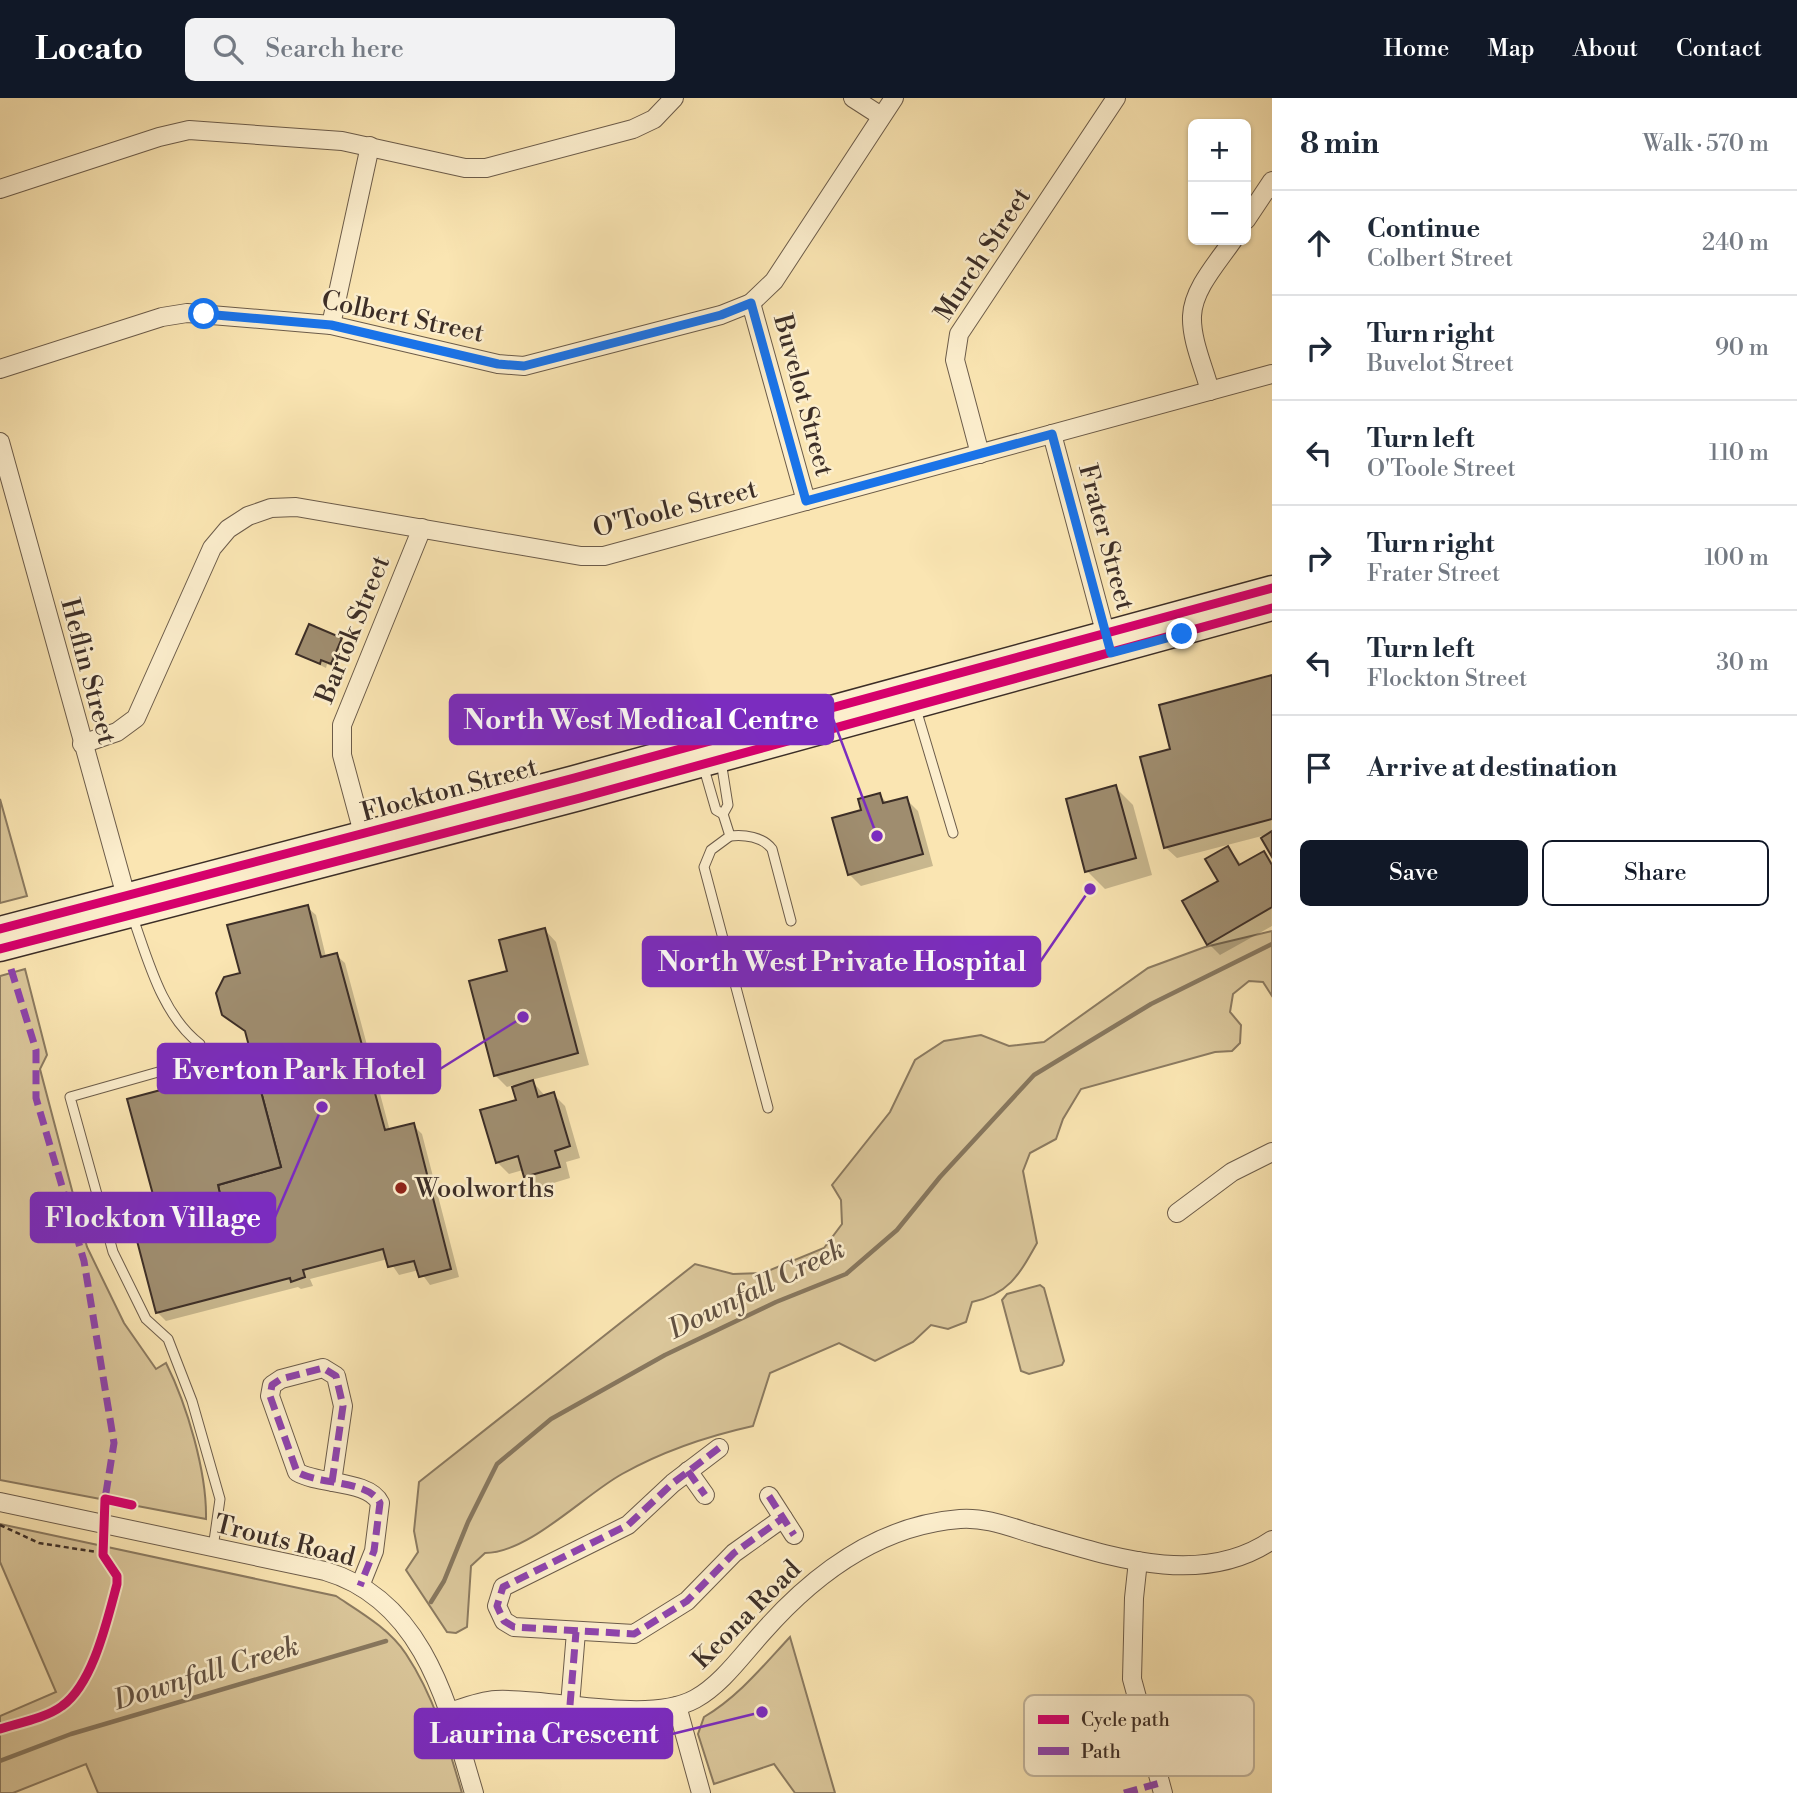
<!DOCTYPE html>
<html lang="en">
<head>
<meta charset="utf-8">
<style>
	body { margin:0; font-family:"Libre Bodoni",serif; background:#f2f2f3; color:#1f2937 }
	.controls { position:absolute; right:21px; top:21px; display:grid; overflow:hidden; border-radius:10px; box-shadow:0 2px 5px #0004 }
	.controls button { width:63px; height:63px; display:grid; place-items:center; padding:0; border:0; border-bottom:2px solid #e0e1e3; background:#fff; color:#1f2937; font:35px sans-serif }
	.stop { position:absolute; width:21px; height:21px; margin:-16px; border:5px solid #1a73e8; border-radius:50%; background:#fff }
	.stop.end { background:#1a73e8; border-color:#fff; box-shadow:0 2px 7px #0008 }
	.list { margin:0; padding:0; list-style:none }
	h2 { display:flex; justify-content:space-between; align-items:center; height:91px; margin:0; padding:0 28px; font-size:30px }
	h2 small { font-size:23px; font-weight:400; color:#747a83 }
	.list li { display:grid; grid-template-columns:46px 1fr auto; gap:21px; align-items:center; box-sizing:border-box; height:105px; padding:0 28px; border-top:2px solid #e0e1e3 }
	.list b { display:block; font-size:26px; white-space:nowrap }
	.list p { margin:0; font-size:23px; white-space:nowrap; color:#747a83 }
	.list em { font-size:23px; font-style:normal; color:#747a83 }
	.actions { display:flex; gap:14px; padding:21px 28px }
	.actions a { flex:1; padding:16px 0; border:2px solid #111827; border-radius:10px; text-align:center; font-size:24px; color:#111827 }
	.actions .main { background:#111827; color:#fff }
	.icon { flex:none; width:38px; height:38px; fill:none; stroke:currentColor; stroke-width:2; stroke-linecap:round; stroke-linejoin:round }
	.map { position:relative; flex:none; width:1272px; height:1695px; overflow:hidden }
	header { display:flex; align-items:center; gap:42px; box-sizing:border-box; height:98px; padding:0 35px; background:#111827; color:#fff }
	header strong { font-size:33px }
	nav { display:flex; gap:38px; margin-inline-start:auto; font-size:24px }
	.search { width:490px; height:63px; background:#f2f2f3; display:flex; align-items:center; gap:18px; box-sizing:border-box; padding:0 24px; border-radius:10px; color:#747a83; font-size:26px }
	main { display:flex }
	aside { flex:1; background:#fff }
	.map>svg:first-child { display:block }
	.green { fill:#dac69a; stroke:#8b7a60; stroke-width:2 }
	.shadow { fill:#0003 }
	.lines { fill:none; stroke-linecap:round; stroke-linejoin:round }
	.stream { stroke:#87775e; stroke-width:4.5 }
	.building { fill:#9f8d6f; stroke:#3c2e27; stroke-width:2 }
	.lane-casing { stroke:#6c5c4a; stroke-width:11 }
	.street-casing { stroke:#6c5c4a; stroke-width:20 }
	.secondary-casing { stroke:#3c2e27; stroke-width:27 }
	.path { stroke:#3c2e27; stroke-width:2.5; stroke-dasharray:5 3.5; stroke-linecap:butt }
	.lane { stroke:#fceecd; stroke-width:9 }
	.street { stroke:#fceecd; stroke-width:18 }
	.secondary { stroke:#fceecd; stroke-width:24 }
	.quiet { stroke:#8e44ad; stroke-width:7; stroke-dasharray:14 7; stroke-linecap:butt }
	.cycleway-casing { stroke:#fceecd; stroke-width:13 }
	.cycleway { stroke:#d6006c; stroke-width:9 }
	.route { stroke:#1a73e8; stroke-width:9 }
	.poi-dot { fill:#8f2418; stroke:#fceecd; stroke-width:2.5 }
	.labels { text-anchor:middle; stroke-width:5; stroke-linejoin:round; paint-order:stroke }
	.street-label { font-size:26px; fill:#3c2e27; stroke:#fceecd }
	.poi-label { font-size:26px; fill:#3c2e27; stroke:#fceecd; text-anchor:start }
	.water-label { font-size:28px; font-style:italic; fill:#625243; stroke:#fceecd }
	.key { fill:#fceecd; stroke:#c2b49b; stroke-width:2 }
	.key-label { font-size:19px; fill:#3c2e27 }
	.leader { fill:none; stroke:#7b2cbf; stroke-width:2.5 }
	.callout-dot { fill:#7b2cbf; stroke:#fceecd; stroke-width:2.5 }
	.callout { fill:#7b2cbf; stroke:#7b2cbf; stroke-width:2.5 }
	.callout-label { font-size:28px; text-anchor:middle; font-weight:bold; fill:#fff }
</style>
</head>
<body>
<header>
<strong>Locato</strong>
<div class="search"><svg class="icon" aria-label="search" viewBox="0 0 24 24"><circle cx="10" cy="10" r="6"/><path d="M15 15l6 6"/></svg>Search here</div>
<nav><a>Home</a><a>Map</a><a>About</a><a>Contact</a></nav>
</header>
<main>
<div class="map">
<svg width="1272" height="1695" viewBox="0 0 1272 1695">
	<rect width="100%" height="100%" fill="#fae5b2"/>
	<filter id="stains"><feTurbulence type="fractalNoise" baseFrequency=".00286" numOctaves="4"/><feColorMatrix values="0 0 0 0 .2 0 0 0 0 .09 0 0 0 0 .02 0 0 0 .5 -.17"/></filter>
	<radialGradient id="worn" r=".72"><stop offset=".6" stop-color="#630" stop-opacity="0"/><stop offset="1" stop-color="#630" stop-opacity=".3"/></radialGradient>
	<g class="green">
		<path d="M 0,701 L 27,798 L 0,805 Z"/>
		<path d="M 1272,833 L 1272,898 L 1263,884 L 1249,883 L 1233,896 L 1230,914 L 1241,927 L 1240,945 L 1232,953 L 1215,954 L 1081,991 L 1063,1021 L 1056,1041 L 1030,1055 L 1023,1073 L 1037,1145 C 1019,1177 1009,1196 972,1204 L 966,1224 L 948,1231 L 931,1227 L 913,1244 L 875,1263 L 839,1245 L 770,1275 L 753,1328 C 708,1338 663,1353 622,1376 C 584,1397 529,1455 485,1455 L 471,1468 L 467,1529 L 456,1535 L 447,1534 L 406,1472 L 418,1454 L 414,1433 L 419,1384 L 695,1166 L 733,1176 L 763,1175 L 824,1150 L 842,1126 L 841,1102 L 832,1087 L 890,1014 L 915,962 L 944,943 L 981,937 L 1009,948 L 1044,944 L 1148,870 L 1205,849 Z"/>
		<path d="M 25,871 L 47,957 L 40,971 L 87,1149 L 124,1225 L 156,1271 L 166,1265 C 187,1307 207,1374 206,1421 L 0,1382 L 0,878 Z"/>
		<path d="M 1040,1187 L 1044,1190 L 1064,1263 L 1062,1267 L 1029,1276 L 1021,1273 L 1002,1202 L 1007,1196 Z"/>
		<path d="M 0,1426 L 336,1498 C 360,1514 390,1531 406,1556 C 434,1598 448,1647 462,1695 L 98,1695 L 86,1666 L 13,1695 L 0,1695 L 0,1618 L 56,1594 L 0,1464 Z"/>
		<path d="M 790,1539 L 835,1695 L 795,1695 L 774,1666 L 714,1686 L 698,1636 L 704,1619 C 738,1599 763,1568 790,1539 Z"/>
	</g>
	<g class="shadow">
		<path d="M 341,541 L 347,547 L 337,571 L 327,566 L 326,570 L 298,556 Z"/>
		<path d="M 1272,578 L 1272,756 L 1262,738 L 1177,760 L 1165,749 L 1172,652 Z"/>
		<path d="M 1115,689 L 1133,707 L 1152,777 L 1105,791 L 1087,773 Z"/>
		<path d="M 880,697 L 888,706 L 906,701 L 918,713 L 933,768 L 861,788 L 849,776 L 863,713 Z"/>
		<path d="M 1228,750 L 1242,767 L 1263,755 L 1272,764 L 1272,828 L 1220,857 L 1209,846 Z"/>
		<path d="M 307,809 L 316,817 L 326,859 L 336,857 L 345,865 L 390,1033 L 413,1027 L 422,1036 L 459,1179 L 430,1187 L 419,1172 L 399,1177 L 388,1161 L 310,1181 L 313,1188 L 301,1191 L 298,1189 L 166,1223 L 157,1214 L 154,1113 L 157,1105 L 130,1002 L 256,968 L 247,935 L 224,916 L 242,876 Z"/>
		<path d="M 545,832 L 556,844 L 589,967 L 531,982 L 546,999 L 553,996 L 565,1008 L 580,1060 L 566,1064 L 570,1080 L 537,1090 L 525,1078 L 523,1072 L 509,1076 L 497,1064 L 518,1003 L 513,987 L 507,989 L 495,977 L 509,874 Z"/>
	</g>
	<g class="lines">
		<g class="stream">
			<path d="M 431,1504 L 444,1483 L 468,1424 L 497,1366 L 551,1321 L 665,1257 L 776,1204 L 846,1176 L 897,1132 L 940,1079 L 1034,977 L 1151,906 L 1272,846"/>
			<path d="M 0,1663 L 71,1636 L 386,1543"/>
		</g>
	</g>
	<g class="building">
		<path d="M 309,526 L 342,540 L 331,566 L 321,562 L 320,566 L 296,556 Z"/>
		<path d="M 1272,577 L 1272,721 L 1164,750 L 1140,659 L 1170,651 L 1159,607 Z"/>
		<path d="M 1116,687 L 1136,760 L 1085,774 L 1066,701 Z"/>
		<path d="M 880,695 L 883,705 L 907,699 L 923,756 L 848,777 L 832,720 L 861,712 L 858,701 Z"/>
		<path d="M 1272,733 L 1272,759 L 1261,740 Z"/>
		<path d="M 1228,748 L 1239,767 L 1264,753 L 1272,767 L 1272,809 L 1207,847 L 1182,803 L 1218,783 L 1205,761 Z"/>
		<path d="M 308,807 L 321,859 L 337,855 L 385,1032 L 414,1025 L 451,1171 L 419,1179 L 414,1163 L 388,1169 L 383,1151 L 303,1172 L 305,1179 L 291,1184 L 290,1180 L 156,1215 L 131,1120 L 220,1096 L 218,1087 L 281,1069 L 245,933 L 222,917 L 216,895 L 224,879 L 240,875 L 227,827 Z"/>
		<path d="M 545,830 L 578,955 L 494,978 L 469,883 L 507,873 L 499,842 Z"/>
		<path d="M 254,967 L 281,1069 L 218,1087 L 220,1096 L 152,1114 L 150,1105 L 155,1104 L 127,1001 Z"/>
		<path d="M 533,982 L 538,999 L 554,994 L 570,1048 L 555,1053 L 560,1069 L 524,1079 L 518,1058 L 496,1065 L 480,1012 L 516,1002 L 512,989 Z"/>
	</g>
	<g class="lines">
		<defs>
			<g id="lane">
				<path d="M 916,611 L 953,735"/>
				<path d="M 703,667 L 716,712 L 723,716 L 728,707 L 721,663"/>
				<path d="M 723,716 L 730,738 C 744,736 763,739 772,751 L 791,823"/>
				<path d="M 730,738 L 711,752 L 704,769 L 768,1010"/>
				<path d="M 133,820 C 148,862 162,917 200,946 L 183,967 L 70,999 L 113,1154 L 146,1221 L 168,1241 L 192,1303 L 220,1401 L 213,1450"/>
			</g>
			<g id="street">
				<path d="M 853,0 L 881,18"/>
				<path d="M 0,91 L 159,39 L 189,32 L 342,43 L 465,70 L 486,70 L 633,31 L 654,21 L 674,0"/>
				<path d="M 1246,122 L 1272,83"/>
				<path d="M 751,205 L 806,403"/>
				<path d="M 331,227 L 370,48"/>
				<path d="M 0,271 L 162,219 L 187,215 L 331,227 L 498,266 L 524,268 L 721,217 L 751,205 L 774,183 L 894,0"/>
				<path d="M 1210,293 C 1204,270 1191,242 1192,218 C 1193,191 1218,164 1233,142"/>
				<path d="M 1052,336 L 1108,545"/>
				<path d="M 0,344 L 129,809"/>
				<path d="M 980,356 L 955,262 L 959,236 L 1116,0"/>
				<path d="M 82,646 L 117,634 L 136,620 L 212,450 L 228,431 L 248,418 L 271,410 L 296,409 L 581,458 L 604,458 L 1272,276"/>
				<path d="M 363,735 L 342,657 L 342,627 L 422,430"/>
				<path d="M 1177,1115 L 1232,1074 L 1272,1054"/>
				<path d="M 719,1350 L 673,1385 L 628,1427 L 503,1489 L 497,1508 L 504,1523 L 514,1529 L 634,1536 L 687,1503 L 734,1455 L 783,1420"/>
				<path d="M 688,1373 L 705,1397"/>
				<path d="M 332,1384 L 343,1308 L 336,1278 L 323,1270 L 281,1281 L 272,1287 L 270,1298 L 297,1374 C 319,1387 369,1382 380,1405 L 374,1453 L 360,1488"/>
				<path d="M 769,1398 L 794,1437"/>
				<path d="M 0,1404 L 325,1473 C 424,1502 448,1608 474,1695"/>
				<path d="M 1138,1463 L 1134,1500 L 1132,1581 L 1163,1695"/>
				<path d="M 570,1607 L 576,1534"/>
				<path d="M 677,1608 L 701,1695"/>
				<path d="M 450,1614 C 465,1609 480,1603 496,1602 C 551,1599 647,1627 695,1601 C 722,1586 742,1557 763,1534 C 814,1476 880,1427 960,1421 C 987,1419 1012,1430 1037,1437 C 1112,1459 1202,1490 1272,1442"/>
			</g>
			<g id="secondary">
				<path d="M 0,831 L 574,680 L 1272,490"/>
				<path d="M 0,851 L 580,700 L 1272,510"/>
			</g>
		</defs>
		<use href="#lane" class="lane-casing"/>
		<use href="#street" class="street-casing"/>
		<use href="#secondary" class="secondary-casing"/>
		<path class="path" d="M 0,1427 L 39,1445 L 103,1455"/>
		<use href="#lane" class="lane"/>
		<use href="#street" class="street"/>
		<use href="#secondary" class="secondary"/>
		<g class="quiet">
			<path d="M 11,871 L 36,952 L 36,1000 L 84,1163 L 114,1345 L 105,1401"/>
			<path d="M 719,1350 L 673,1385 L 628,1427 L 503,1489 L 497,1508 L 504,1523 L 514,1529 L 634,1536 L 687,1503 L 734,1455 L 783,1420"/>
			<path d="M 688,1373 L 705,1397"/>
			<path d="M 332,1384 L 343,1308 L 336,1278 L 323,1270 L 281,1281 L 272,1287 L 270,1298 L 297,1374 C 319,1387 369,1382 380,1405 L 374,1453 L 360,1488"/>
			<path d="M 769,1398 L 794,1437"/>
			<path d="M 570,1607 L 576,1534"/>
			<path d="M 1124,1695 L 1160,1685"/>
		</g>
		<defs>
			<g id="cycleway">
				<path d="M 0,831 L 574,680 L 1272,490"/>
				<path d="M 0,851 L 580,700 L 1272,510"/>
				<path d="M 0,1631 C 19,1625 46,1620 62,1608 C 93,1586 107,1523 117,1486 L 117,1478 L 103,1457 L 105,1401 L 132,1407"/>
			</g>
		</defs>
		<use href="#cycleway" class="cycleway-casing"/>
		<use href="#cycleway" class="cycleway"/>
	</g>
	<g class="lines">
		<path class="route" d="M 204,216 L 331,227 L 498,266 L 524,268 L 721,217 L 751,205 L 806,403 L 1052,336 L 1111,555 L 1182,536"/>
	</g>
	<circle class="poi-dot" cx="401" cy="1090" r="7"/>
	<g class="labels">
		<g class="street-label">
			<text transform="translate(982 156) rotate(-57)" y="9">Murch Street</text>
			<text transform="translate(403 218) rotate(12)" y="9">Colbert Street</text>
			<text transform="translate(804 297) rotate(75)" y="9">Buvelot Street</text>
			<text transform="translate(675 410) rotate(-14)" y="9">O'Toole Street</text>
			<text transform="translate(1107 439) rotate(75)" y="9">Frater Street</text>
			<text transform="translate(352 531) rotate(-68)" y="9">Bartok Street</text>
			<text transform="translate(89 573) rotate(75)" y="9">Heflin Street</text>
			<text transform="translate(449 691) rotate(-15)" y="9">Flockton Street</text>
			<text transform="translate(285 1442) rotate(14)" y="9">Trouts Road</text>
			<text transform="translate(746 1516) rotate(-45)" y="9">Keona Road</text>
		</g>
		<g class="poi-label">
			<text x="415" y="1099">Woolworths</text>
		</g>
		<g class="water-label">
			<text transform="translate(756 1190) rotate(-26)" y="10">Downfall Creek</text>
			<text transform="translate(206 1574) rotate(-17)" y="10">Downfall Creek</text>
		</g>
	</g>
	<rect x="1024" y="1597" width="230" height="81" rx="10" class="key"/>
	<rect x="1038" y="1617" width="31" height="9" fill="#d6006c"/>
	<rect x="1038" y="1649" width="31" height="8" fill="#8e44ad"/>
	<g class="key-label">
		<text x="1081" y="1628">Cycle path</text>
		<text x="1081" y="1660">Path</text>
	</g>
	<path class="leader" d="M877 738L833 621M1090 791L1040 864M523 919L440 971M322 1009L275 1119M762 1614L672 1636"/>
	<g class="callout-dot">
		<circle cx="877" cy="738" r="7"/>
		<circle cx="1090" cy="791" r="7"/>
		<circle cx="523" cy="919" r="7"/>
		<circle cx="322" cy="1009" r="7"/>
		<circle cx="762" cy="1614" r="7"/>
	</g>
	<g class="callout">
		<rect x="450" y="597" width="383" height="49" rx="7"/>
		<rect x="643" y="839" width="397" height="49" rx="7"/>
		<rect x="158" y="946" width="282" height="49" rx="7"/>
		<rect x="31" y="1095" width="244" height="49" rx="7"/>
		<rect x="415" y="1611" width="257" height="49" rx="7"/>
	</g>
	<g class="callout-label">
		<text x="641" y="631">North West Medical Centre</text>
		<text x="842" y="873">North West Private Hospital</text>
		<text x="299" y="981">Everton Park Hotel</text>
		<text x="153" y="1129">Flockton Village</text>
		<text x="544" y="1645">Laurina Crescent</text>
	</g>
	<rect width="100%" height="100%" filter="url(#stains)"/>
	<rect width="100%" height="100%" fill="url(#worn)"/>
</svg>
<div class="controls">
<button>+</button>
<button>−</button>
</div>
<div class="stop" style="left:204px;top:216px"></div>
<div class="stop end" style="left:1182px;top:536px"></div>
</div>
<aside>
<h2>8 min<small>Walk · 570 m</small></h2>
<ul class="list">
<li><svg class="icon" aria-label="ahead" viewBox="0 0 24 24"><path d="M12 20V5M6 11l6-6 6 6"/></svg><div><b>Continue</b><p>Colbert Street</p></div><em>240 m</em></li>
<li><svg class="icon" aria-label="right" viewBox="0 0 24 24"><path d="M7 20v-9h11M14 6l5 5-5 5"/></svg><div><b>Turn right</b><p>Buvelot Street</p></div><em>90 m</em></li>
<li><svg class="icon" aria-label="left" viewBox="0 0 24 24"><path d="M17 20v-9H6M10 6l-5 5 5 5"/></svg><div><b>Turn left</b><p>O'Toole Street</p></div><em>110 m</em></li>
<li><svg class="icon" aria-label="right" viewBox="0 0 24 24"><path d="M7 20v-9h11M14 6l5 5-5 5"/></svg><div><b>Turn right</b><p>Frater Street</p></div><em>100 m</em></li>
<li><svg class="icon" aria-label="left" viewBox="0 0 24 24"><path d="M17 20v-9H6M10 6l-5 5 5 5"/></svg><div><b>Turn left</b><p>Flockton Street</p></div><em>30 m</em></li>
<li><svg class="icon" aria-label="arrive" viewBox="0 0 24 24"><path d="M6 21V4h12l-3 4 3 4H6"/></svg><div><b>Arrive at destination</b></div></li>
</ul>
<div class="actions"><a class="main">Save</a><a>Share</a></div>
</aside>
</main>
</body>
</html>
